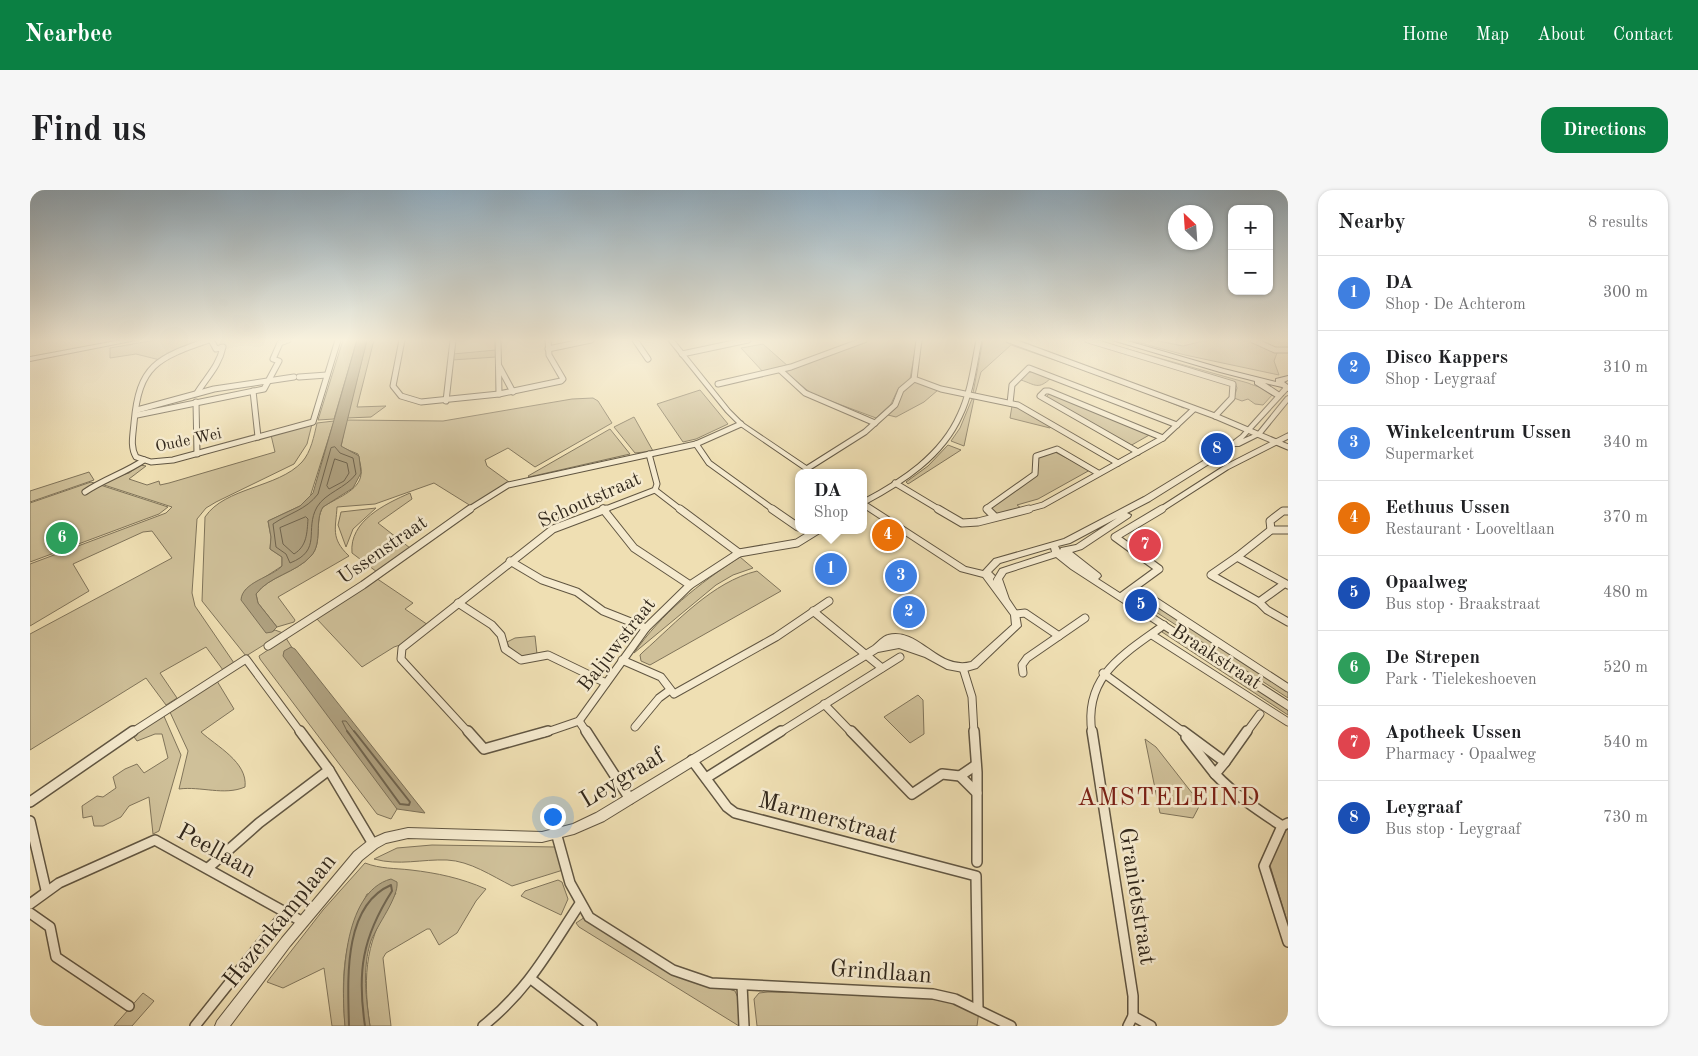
<!DOCTYPE html>
<html lang="en">
<head>
<meta charset="utf-8">
<style>
	body { margin:0; font-family:"Old Standard TT",serif; background:#f6f6f6; color:#202124 }
	.controls { position:absolute; right:15px; top:15px; display:grid; overflow:hidden; border-radius:10px; box-shadow:0 1px 4px #0004 }
	.controls button { width:45px; height:45px; display:grid; place-items:center; padding:0; border:0; border-bottom:1px solid #e0e0e0; background:#fff; color:#202124; font:25px sans-serif }
	.compass { position:absolute; left:1138px; top:15px; width:45px; height:45px; border-radius:50%; background:#fff; box-shadow:0 1px 4px #0004; rotate:335deg }
	.you { position:absolute; left:522px; top:626px; width:18px; height:18px; margin:-12px; border:4px solid #fff; border-radius:50%; background:#1a73e8; box-shadow:0 0 0 8px #1a73e833 }
	.badge { display:grid; place-items:center; width:32px; height:32px; border-radius:50%; background:#0b8043; color:#fff; font-size:16px; font-weight:700 }
	.pin { position:absolute; translate:-50% -50%; border:2px solid #fff; box-shadow:0 1px 5px #0006 }
	.popup { position:absolute; left:765px; top:279px; width:72px; height:65px; box-sizing:border-box; display:grid; place-content:center; border-radius:10px; background:#fff; filter:drop-shadow(0 1px 4px #0005); font-size:16px; white-space:nowrap; color:#757577 }
	.popup b { font-size:19px; color:#202124 }
	.popup::after { content:''; position:absolute; left:50%; top:100%; margin-left:-10px; border:10px solid transparent; border-top-color:#fff }
	.list { margin:0; padding:0; list-style:none }
	h2 { display:flex; justify-content:space-between; align-items:center; height:65px; margin:0; padding:0 20px; font-size:21px }
	h2 small { font-size:16px; font-weight:400; color:#757577 }
	.list li { display:grid; grid-template-columns:32px 1fr auto; gap:15px; align-items:center; box-sizing:border-box; height:75px; padding:0 20px; border-top:1px solid #e0e0e0 }
	.list b { display:block; font-size:19px; white-space:nowrap }
	.list p { margin:0; font-size:16px; white-space:nowrap; color:#757577 }
	.list em { font-size:16px; font-style:normal; color:#757577 }
	.map { position:relative; flex:none; width:1258px; height:836px; overflow:hidden; border-radius:15px }
	header { display:flex; align-items:center; gap:30px; box-sizing:border-box; height:70px; padding:0 25px; background:#0b8043; color:#fff }
	header strong { font-size:24px }
	nav { display:flex; gap:28px; margin-inline-start:auto; font-size:18px }
	.intro { display:flex; align-items:center; justify-content:space-between; box-sizing:border-box; height:120px; padding:0 30px }
	h1 { margin:0; font-size:35px }
	.button { padding:12px 22px; border-radius:15px; background:#0b8043; color:#fff; font-size:18px; font-weight:700 }
	main { display:flex; gap:30px; padding:0 30px }
	aside { flex:1; background:#fff; border-radius:15px; box-shadow:0 1px 4px #0004 }
	.map>svg:first-child { display:block }
	.green { fill:#cfc099; stroke:#80745a }
	.water { fill:#afa180; stroke:#7d7158 }
	.lines { fill:none; stroke-linecap:round; stroke-linejoin:round }
	.shore-far1 { stroke:#70644e; stroke-width:1 }
	.shore { stroke:#70644e; stroke-width:2 }
	.minor-far2-casing { stroke:#615642; stroke-width:7 }
	.minor-far1-casing { stroke:#615642; stroke-width:9 }
	.minor-casing { stroke:#615642; stroke-width:12 }
	.tertiary-casing { stroke:#615642; stroke-width:2 }
	.secondary-casing { stroke:#32281c; stroke-width:2 }
	.minor-far2 { stroke:#f5eace; stroke-width:5 }
	.minor-far1 { stroke:#f5eace; stroke-width:7 }
	.minor { stroke:#f5eace; stroke-width:9 }
	.tertiary { fill:#f5eace; fill-rule:evenodd }
	.secondary { fill:#f5eace; fill-rule:evenodd }
	.labels { text-anchor:middle; stroke-width:5; stroke-linejoin:round; paint-order:stroke }
	.far-street-label { font-size:16px; fill:#32281c; stroke:#f5eace }
	.street-label { font-size:20px; fill:#32281c; stroke:#f5eace }
	.near-street-label { font-size:24px; fill:#32281c; stroke:#f5eace }
	.near-neighbourhood-label { font-size:25px; letter-spacing:1px; fill:#7a1f14; stroke:#f5eace }
</style>
</head>
<body>
<header>
<strong>Nearbee</strong>
<nav><a>Home</a><a>Map</a><a>About</a><a>Contact</a></nav>
</header>
<div class="intro"><h1>Find us</h1><a class="button">Directions</a></div>
<main>
<div class="map">
<svg width="1258" height="836" viewBox="0 0 1258 836">
	<rect width="100%" height="100%" fill="#efdfb3"/>
	<filter id="stains"><feTurbulence type="fractalNoise" baseFrequency=".004" numOctaves="4"/><feColorMatrix values="0 0 0 0 .2 0 0 0 0 .09 0 0 0 0 .02 0 0 0 .5 -.17"/></filter>
	<radialGradient id="worn" r=".72"><stop offset=".6" stop-color="#630" stop-opacity="0"/><stop offset="1" stop-color="#630" stop-opacity=".3"/></radialGradient>
	<g class="green">
		<path d="M 126,150 L 175,150 L 130,170 L 106,164 L 80,168 L 80,158 Z"/>
		<path d="M 313,150 L 327,150 L 304,229 L 288,230 Z"/>
		<path d="M 337,150 L 344,150 L 327,217 L 356,216 L 341,227 L 317,228 Z"/>
		<path d="M 838,150 L 887,150 L 880,189 L 868,199 L 861,214 L 846,228 L 782,204 L 755,182 Z"/>
		<path d="M 953,150 L 976,150 L 986,154 L 1158,214 L 1154,218 L 1094,194 L 981,155 L 951,182 L 945,204 L 943,203 Z"/>
		<path d="M 1065,150 L 1218,193 C 1227,197 1236,198 1243,204 L 1233,215 L 1225,214 L 1218,209 L 1212,211 L 1204,208 L 1207,198 L 1205,192 Z"/>
		<path d="M 1099,150 L 1124,150 L 1153,156 L 1177,150 L 1219,150 L 1247,163 L 1244,171 L 1249,185 L 1155,165 Z"/>
		<path d="M 733,154 L 759,177 L 734,183 L 711,158 Z"/>
		<path d="M 466,160 L 466,167 L 422,170 L 423,164 Z"/>
		<path d="M 999,182 L 1004,182 L 1021,188 C 1008,200 1006,195 991,190 Z"/>
		<path d="M 884,191 L 908,200 L 894,212 L 866,227 L 858,225 L 872,202 Z"/>
		<path d="M 670,200 L 698,234 L 666,249 L 653,252 L 627,214 Z"/>
		<path d="M 1020,203 L 1121,244 L 1100,256 L 1014,209 Z"/>
		<path d="M 563,208 L 568,211 L 582,233 L 505,277 L 478,258 L 455,270 L 457,276 L 479,292 L 441,316 L 404,293 L 345,314 L 307,317 C 306,338 300,348 319,366 L 248,407 L 265,430 L 264,432 L 247,437 L 228,413 L 226,404 C 239,386 266,383 281,366 C 293,353 284,331 293,317 C 304,309 330,301 331,284 C 332,278 329,270 328,264 L 311,257 L 316,230 L 413,231 L 542,209 Z"/>
		<path d="M 942,209 L 944,209 L 934,256 L 921,251 L 930,238 Z"/>
		<path d="M 984,215 L 1022,236 L 1020,238 L 980,228 L 982,216 Z"/>
		<path d="M 604,227 L 623,261 L 605,263 L 584,237 Z"/>
		<path d="M 304,231 L 280,307 L 270,316 L 238,331 L 241,347 L 240,359 L 252,367 L 252,376 L 215,400 L 242,442 L 245,440 L 253,443 L 216,466 L 172,411 L 175,327 C 195,297 248,298 272,272 C 281,262 284,246 287,233 Z"/>
		<path d="M 282,234 L 277,254 L 264,274 L 186,312 L 176,318 L 167,329 L 162,403 L 165,416 L 204,473 L 193,480 L 176,457 L 130,483 L 147,508 L 136,515 L 116,488 L 0,560 L 0,444 L 142,368 L 122,341 L 113,342 L 43,374 L 59,401 L 0,436 L 0,374 L 136,323 L 142,317 L 71,294 L 79,292 L 78,289 L 99,283 L 110,275 L 116,276 L 99,289 L 117,295 L 129,291 L 130,295 L 139,293 L 245,262 L 241,245 Z"/>
		<path d="M 580,239 L 600,264 L 499,287 L 498,286 Z"/>
		<path d="M 918,255 L 931,260 L 878,294 L 876,292 L 898,276 Z"/>
		<path d="M 1025,262 L 1060,280 L 1008,309 L 987,315 L 991,318 L 967,325 L 961,318 L 1005,286 L 1008,267 Z"/>
		<path d="M 59,282 L 64,290 L 0,312 L 0,301 Z"/>
		<path d="M 61,292 L 138,317 L 129,324 L 0,372 L 0,313 Z"/>
		<path d="M 380,303 L 382,309 L 348,333 L 380,358 L 347,382 L 322,363 C 319,331 355,314 380,303 Z"/>
		<path d="M 346,318 L 323,339 L 316,357 L 308,335 L 311,322 Z"/>
		<path d="M 710,367 L 723,378 L 703,385 L 686,395 L 604,463 C 632,423 668,394 710,367 Z"/>
		<path d="M 727,381 L 751,401 L 620,475 L 611,471 L 610,465 L 613,462 C 647,432 682,392 727,381 Z"/>
		<path d="M 346,388 L 383,413 L 375,419 L 398,435 L 370,455 L 364,457 L 332,477 L 286,428 Z"/>
		<path d="M 1107,403 L 1258,501 L 1258,508 L 1103,407 Z"/>
		<path d="M 1134,440 L 1258,518 L 1258,525 L 1132,442 Z"/>
		<path d="M 505,446 L 507,464 L 493,468 L 479,457 L 477,452 L 485,448 Z"/>
		<path d="M 256,448 L 328,564 L 364,612 L 367,619 L 361,629 L 347,624 L 230,469 L 229,466 Z"/>
		<path d="M 187,491 L 204,519 L 171,542 C 186,556 218,572 215,597 C 194,606 171,596 149,599 L 158,561 L 139,520 Z"/>
		<path d="M 888,505 L 893,510 L 894,544 L 880,553 L 854,527 Z"/>
		<path d="M 133,524 L 151,565 L 129,641 L 123,644 L 119,607 L 99,616 L 91,627 L 73,636 L 64,636 L 62,626 L 53,628 L 52,616 L 67,606 L 73,607 L 86,598 L 83,587 L 95,579 L 107,574 L 114,583 L 138,568 L 132,544 L 125,544 L 107,551 L 102,544 Z"/>
		<path d="M 1115,549 L 1126,557 L 1162,603 L 1175,605 L 1163,628 L 1130,623 Z"/>
		<path d="M 1258,637 L 1258,734 L 1239,672 Z"/>
		<path d="M 402,655 L 526,657 L 533,680 L 482,696 C 462,686 440,671 417,670 C 392,669 369,676 344,669 L 367,658 Z"/>
		<path d="M 335,673 C 351,679 364,678 381,680 C 407,683 431,688 456,699 L 446,711 L 427,743 L 409,755 L 400,739 L 397,739 L 356,763 L 353,768 L 361,836 L 340,836 C 332,783 336,748 366,703 L 337,704 C 313,753 311,783 315,836 L 302,836 L 294,778 L 253,798 L 237,792 L 293,720 Z"/>
		<path d="M 528,690 L 532,692 L 538,709 L 531,725 L 491,706 L 495,701 Z"/>
		<path d="M 555,727 L 667,789 L 705,801 L 709,810 L 709,836 L 549,737 L 546,733 Z"/>
		<path d="M 738,802 L 903,805 L 949,821 L 947,836 L 727,836 L 724,809 L 729,803 Z"/>
		<path d="M 113,803 L 124,811 L 102,836 L 84,836 Z"/>
	</g>
	<g class="water">
		<path d="M 327,150 L 337,150 L 311,256 L 329,266 L 331,283 L 323,298 L 293,317 C 284,331 293,353 281,366 C 266,383 239,386 226,404 L 228,413 L 247,437 L 242,442 L 236,443 L 211,410 C 212,392 242,387 252,376 L 252,367 L 240,359 L 241,347 L 238,331 L 270,316 L 283,303 Z"/>
		<path d="M 261,457 L 265,459 L 395,623 L 367,619 L 253,466 L 254,461 Z"/>
		<path d="M 361,689 L 367,692 C 369,707 347,735 341,751 C 332,778 336,809 340,836 L 315,836 C 311,796 312,702 361,689 Z"/>
	</g>
	<g class="lines">
		<g class="shore-far1">
			<path d="M 305,257 L 310,263 L 323,268 L 326,284 C 316,298 295,303 287,317 C 274,340 293,360 260,373 L 256,364 L 246,357 L 243,334 C 259,323 276,320 288,304 L 301,258 Z"/>
			<path d="M 305,269 L 317,273 L 319,283 L 314,291 L 299,299 L 297,296 Z"/>
			<path d="M 276,327 L 278,329 C 277,343 277,356 264,364 L 253,354 L 250,338 Z"/>
			<path d="M 318,543 L 312,531 L 316,531 L 325,543"/>
		</g>
		<g class="shore">
			<path d="M 317,541 L 370,614 L 379,615 L 380,612 L 324,541"/>
			<path d="M 319,836 C 318,793 312,716 361,695 L 362,701 C 332,748 327,782 335,836"/>
		</g>
		<defs>
			<g id="minor-far2">
				<path d="M 179,150 C 127,168 109,175 104,233 C 103,245 100,257 106,267 L 121,272 L 143,270 L 283,232 L 308,150"/>
				<path d="M 372,150 L 363,196 L 371,206 L 391,212 L 469,204 L 531,191 L 533,189 L 519,165 L 518,150"/>
				<path d="M 468,150 L 469,204"/>
				<path d="M 605,150 L 618,169"/>
				<path d="M 979,150 L 1185,226 L 1258,257"/>
				<path d="M 1058,150 L 1203,194 L 1202,208 L 1185,226"/>
				<path d="M 1223,150 L 1245,160 L 1258,160"/>
				<path d="M 518,159 L 561,150"/>
				<path d="M 652,164 L 718,150"/>
				<path d="M 469,176 L 483,202"/>
				<path d="M 750,180 L 775,203 L 845,233"/>
				<path d="M 269,187 L 297,185"/>
				<path d="M 884,189 L 911,199 L 988,215 L 1088,273"/>
				<path d="M 688,194 L 761,177 L 834,150"/>
				<path d="M 223,201 L 228,247"/>
				<path d="M 167,203 C 177,187 189,176 193,157 L 186,159 L 181,150"/>
				<path d="M 416,211 L 423,150"/>
				<path d="M 166,212 L 167,264"/>
				<path d="M 980,213 L 982,195 L 999,178 L 1147,235"/>
				<path d="M 107,220 L 184,199 L 264,187"/>
				<path d="M 107,225 L 234,199 L 249,171 L 243,169 L 250,153 L 258,150"/>
				<path d="M 666,254 L 679,273 L 744,320"/>
				<path d="M 1108,262 L 1010,206 L 1015,201 L 1019,201 L 1133,248"/>
				<path d="M 778,278 L 835,242 L 865,215 L 871,200 L 884,189 L 889,150"/>
				<path d="M 865,293 L 910,320"/>
				<path d="M 625,300 L 651,320"/>
				<path d="M 55,302 C 74,289 95,283 114,270"/>
				<path d="M 834,312 C 872,292 912,266 930,225 C 941,202 944,175 949,150"/>
				<path d="M 573,318 L 574,320"/>
				<path d="M 438,320 L 478,295 L 666,254 L 711,234"/>
				<path d="M 573,320 L 625,300 L 627,294 L 619,264"/>
				<path d="M 959,320 L 957,318 L 1005,284 L 1006,266 L 1027,259 L 1068,283"/>
				<path d="M 995,320 L 1013,315 L 1133,248 L 1164,219"/>
				<path d="M 1130,320 L 1197,277 L 1258,246"/>
			</g>
			<g id="minor-far1">
				<path d="M 573,319 L 604,358 L 660,395"/>
				<path d="M 650,319 L 709,363"/>
				<path d="M 742,319 L 768,337"/>
				<path d="M 908,319 L 932,333 L 948,332 L 999,319"/>
				<path d="M 957,319 L 965,327"/>
				<path d="M 1241,340 L 1240,331 L 1253,321 L 1258,321"/>
				<path d="M 1207,367 L 1241,340 L 1258,340"/>
				<path d="M 480,371 L 512,390 L 547,402 L 573,421 L 616,438"/>
				<path d="M 1254,394 L 1229,412 L 1181,385 L 1207,367 L 1258,395"/>
				<path d="M 1105,398 L 1258,498"/>
				<path d="M 1092,406 L 1129,379 L 1085,347 L 1132,319"/>
				<path d="M 1229,412 L 1237,420 L 1258,432"/>
				<path d="M 428,413 L 462,435 L 471,445 L 475,459 L 491,470 L 518,465 L 576,493"/>
				<path d="M 783,421 L 852,478"/>
				<path d="M 985,424 L 995,423 L 1029,446"/>
				<path d="M 1122,445 L 1258,532"/>
				<path d="M 238,456 L 333,395 L 440,319"/>
				<path d="M 592,470 L 631,487 L 644,504 L 746,447 L 799,411"/>
				<path d="M 933,478 L 942,507 L 944,543"/>
				<path d="M 993,483 L 992,475 L 997,468 L 1055,428"/>
				<path d="M 1073,483 L 1155,543"/>
				<path d="M 794,514 L 822,543"/>
				<path d="M 549,531 L 557,543"/>
				<path d="M 605,537 L 629,508 L 640,500"/>
				<path d="M 101,543 L 216,469 L 271,543"/>
				<path d="M 439,543 L 371,469 L 372,458 L 523,339 L 576,319"/>
				<path d="M 514,543 L 549,531 L 616,438 L 660,395 L 709,363 L 767,353 L 788,340"/>
				<path d="M 749,543 L 870,467"/>
				<path d="M 1062,543 C 1053,486 1094,464 1134,435"/>
				<path d="M 1216,543 L 1230,524"/>
			</g>
			<g id="minor">
				<path d="M 270,541 L 299,580 L 343,654"/>
				<path d="M 438,541 L 454,559 L 518,541"/>
				<path d="M 556,541 L 600,609"/>
				<path d="M 821,541 L 882,604 L 912,584 L 930,586"/>
				<path d="M 944,541 L 947,582 L 947,672"/>
				<path d="M 1062,541 L 1103,806 L 1103,826 L 1098,836"/>
				<path d="M 1153,541 L 1195,572 L 1185,584 C 1205,605 1228,620 1252,636"/>
				<path d="M 1156,547 L 1185,584"/>
				<path d="M 662,570 L 697,617 L 705,623 L 946,686 L 948,819"/>
				<path d="M 1195,572 L 1217,541"/>
				<path d="M 946,575 L 930,586 L 947,603"/>
				<path d="M 676,588 L 751,541"/>
				<path d="M 0,612 L 103,541"/>
				<path d="M 522,628 L 540,693 L 559,727 L 643,780 L 681,793 L 903,804 L 925,809 L 981,836"/>
				<path d="M 0,631 L 16,700"/>
				<path d="M 1258,633 L 1252,636 L 1234,676 L 1258,752"/>
				<path d="M 178,678 L 229,633 L 299,580"/>
				<path d="M 0,714 L 29,693 L 125,650 L 273,732"/>
				<path d="M 0,723 L 20,737 L 26,767 L 99,816"/>
				<path d="M 501,789 L 562,836"/>
				<path d="M 712,795 L 714,836"/>
				<path d="M 1103,826 L 1121,836"/>
				<path d="M 165,836 L 256,722"/>
				<path d="M 453,836 C 498,800 518,762 549,715"/>
			</g>
			<g id="tertiary">
				<path d="M 91,150 L 106,150 L 0,171 L 0,167 Z"/>
				<path d="M 638,150 L 644,150 L 700,220 L 713,233 L 787,283 L 779,283 L 709,235 L 696,222 Z"/>
				<path d="M 1254,197 L 1258,197 L 1258,200 L 1213,249 L 1227,243 L 1256,207 L 1258,206 L 1258,212 L 1231,245 L 1209,256 L 1204,256 L 1195,264 L 1120,311 L 1097,323 L 1101,325 L 1100,327 L 1052,359 L 1042,362 L 1070,384 L 1071,386 L 1068,389 L 1258,511 L 1258,520 L 1041,379 L 1026,367 L 976,383 L 972,389 L 979,409 L 989,424 L 991,436 L 947,478 L 933,482 L 917,479 L 895,467 L 869,458 L 848,462 L 574,631 L 544,644 L 512,652 L 378,648 L 356,653 L 347,658 L 332,670 L 260,756 L 200,836 L 185,836 L 187,831 L 252,748 L 324,662 L 339,650 L 355,643 L 378,638 L 512,642 L 543,634 L 566,623 L 843,456 C 847,453 853,446 858,445 C 889,437 908,481 941,472 L 982,435 L 981,425 L 953,387 L 930,381 L 834,318 L 834,313 L 837,313 L 936,377 L 953,381 L 964,369 L 1034,349 L 1114,307 L 1191,260 L 1211,245 ZM 1087,328 L 1046,355 L 1031,358 L 1030,360 L 1028,356 L 1040,353 ZM 1021,358 L 1022,362 L 970,379 L 964,389 L 964,391 L 963,389 L 965,386 L 961,382 L 970,373 Z"/>
			</g>
			<path id="secondary" d="M 1082,150 L 1094,150 L 1194,179 L 1246,192 L 1246,189 L 1258,186 L 1258,190 L 1254,192 L 1258,195 L 1258,201 L 1252,197 L 1235,193 L 1253,205 L 1246,207 L 1225,194 L 1225,191 L 1190,182 Z"/>
		</defs>
		<use href="#minor-far2" class="minor-far2-casing"/>
		<use href="#minor-far1" class="minor-far1-casing"/>
		<use href="#minor" class="minor-casing"/>
		<use href="#tertiary" class="tertiary-casing"/>
		<use href="#secondary" class="secondary-casing"/>
		<use href="#minor-far2" class="minor-far2"/>
		<use href="#minor-far1" class="minor-far1"/>
		<use href="#minor" class="minor"/>
		<use href="#tertiary" class="tertiary"/>
		<use href="#secondary" class="secondary"/>
	</g>
	<linearGradient id="sky" x2="0" y2="1"><stop stop-color="#91acbe"/><stop offset="0.56" stop-color="#f8f1dd"/><stop offset="1" stop-color="#f8f1dd" stop-opacity="0"/></linearGradient>
	<rect width="1258" height="268" fill="url(#sky)"/>
	<g class="labels">
		<g class="far-street-label">
			<text transform="translate(158 249) rotate(-12)" y="6">Oude Wei</text>
		</g>
		<g class="street-label">
			<text transform="translate(559 309) rotate(-24)" y="7">Schoutstraat</text>
			<text transform="translate(352 359) rotate(-35)" y="7">Ussenstraat</text>
			<text transform="translate(586 454) rotate(-52)" y="7">Baljuwstraat</text>
			<text transform="translate(1187 466) rotate(33)" y="7">Braakstraat</text>
		</g>
		<g class="near-street-label">
			<text transform="translate(592 587) rotate(-31)" y="8">Leygraaf</text>
			<text transform="translate(798 627) rotate(15)" y="8">Marmerstraat</text>
			<text transform="translate(187 660) rotate(29)" y="8">Peellaan</text>
			<text transform="translate(1108 706) rotate(81)" y="8">Granietstraat</text>
			<text transform="translate(249 730) rotate(-51)" y="8">Hazenkamplaan</text>
			<text transform="translate(851 781) rotate(4)" y="8">Grindlaan</text>
		</g>
		<g class="near-neighbourhood-label">
			<text x="1139" y="615">AMSTELEIND</text>
		</g>
	</g>
	<rect width="100%" height="100%" filter="url(#stains)"/>
	<rect width="100%" height="100%" fill="url(#worn)"/>
</svg>
<div class="controls">
<button>+</button>
<button>−</button>
</div>
<svg class="compass" viewBox="-18 -18 36 36"><path d="M0-13l5 13h-10z" fill="#e53935"/><path d="M0 13l5-13h-10z" fill="#757577"/></svg>
<div class="you"></div>
<div class="pin badge" style="left:801px;top:379px;background:#3f7fe0">1</div>
<div class="popup"><b>DA</b>Shop</div>
<div class="pin badge" style="left:879px;top:422px;background:#3f7fe0">2</div>
<div class="pin badge" style="left:871px;top:386px;background:#3f7fe0">3</div>
<div class="pin badge" style="left:858px;top:345px;background:#e8710a">4</div>
<div class="pin badge" style="left:1111px;top:415px;background:#1a4fb4">5</div>
<div class="pin badge" style="left:32px;top:348px;background:#2e9e5b">6</div>
<div class="pin badge" style="left:1115px;top:355px;background:#e0444e">7</div>
<div class="pin badge" style="left:1187px;top:259px;background:#1a4fb4">8</div>
</div>
<aside>
<h2>Nearby<small>8 results</small></h2>
<ul class="list">
<li><span class="badge" style="background:#3f7fe0">1</span><div><b>DA</b><p>Shop · De Achterom</p></div><em>300 m</em></li>
<li><span class="badge" style="background:#3f7fe0">2</span><div><b>Disco Kappers</b><p>Shop · Leygraaf</p></div><em>310 m</em></li>
<li><span class="badge" style="background:#3f7fe0">3</span><div><b>Winkelcentrum Ussen</b><p>Supermarket</p></div><em>340 m</em></li>
<li><span class="badge" style="background:#e8710a">4</span><div><b>Eethuus Ussen</b><p>Restaurant · Looveltlaan</p></div><em>370 m</em></li>
<li><span class="badge" style="background:#1a4fb4">5</span><div><b>Opaalweg</b><p>Bus stop · Braakstraat</p></div><em>480 m</em></li>
<li><span class="badge" style="background:#2e9e5b">6</span><div><b>De Strepen</b><p>Park · Tielekeshoeven</p></div><em>520 m</em></li>
<li><span class="badge" style="background:#e0444e">7</span><div><b>Apotheek Ussen</b><p>Pharmacy · Opaalweg</p></div><em>540 m</em></li>
<li><span class="badge" style="background:#1a4fb4">8</span><div><b>Leygraaf</b><p>Bus stop · Leygraaf</p></div><em>730 m</em></li>
</ul>
</aside>
</main>
</body>
</html>
